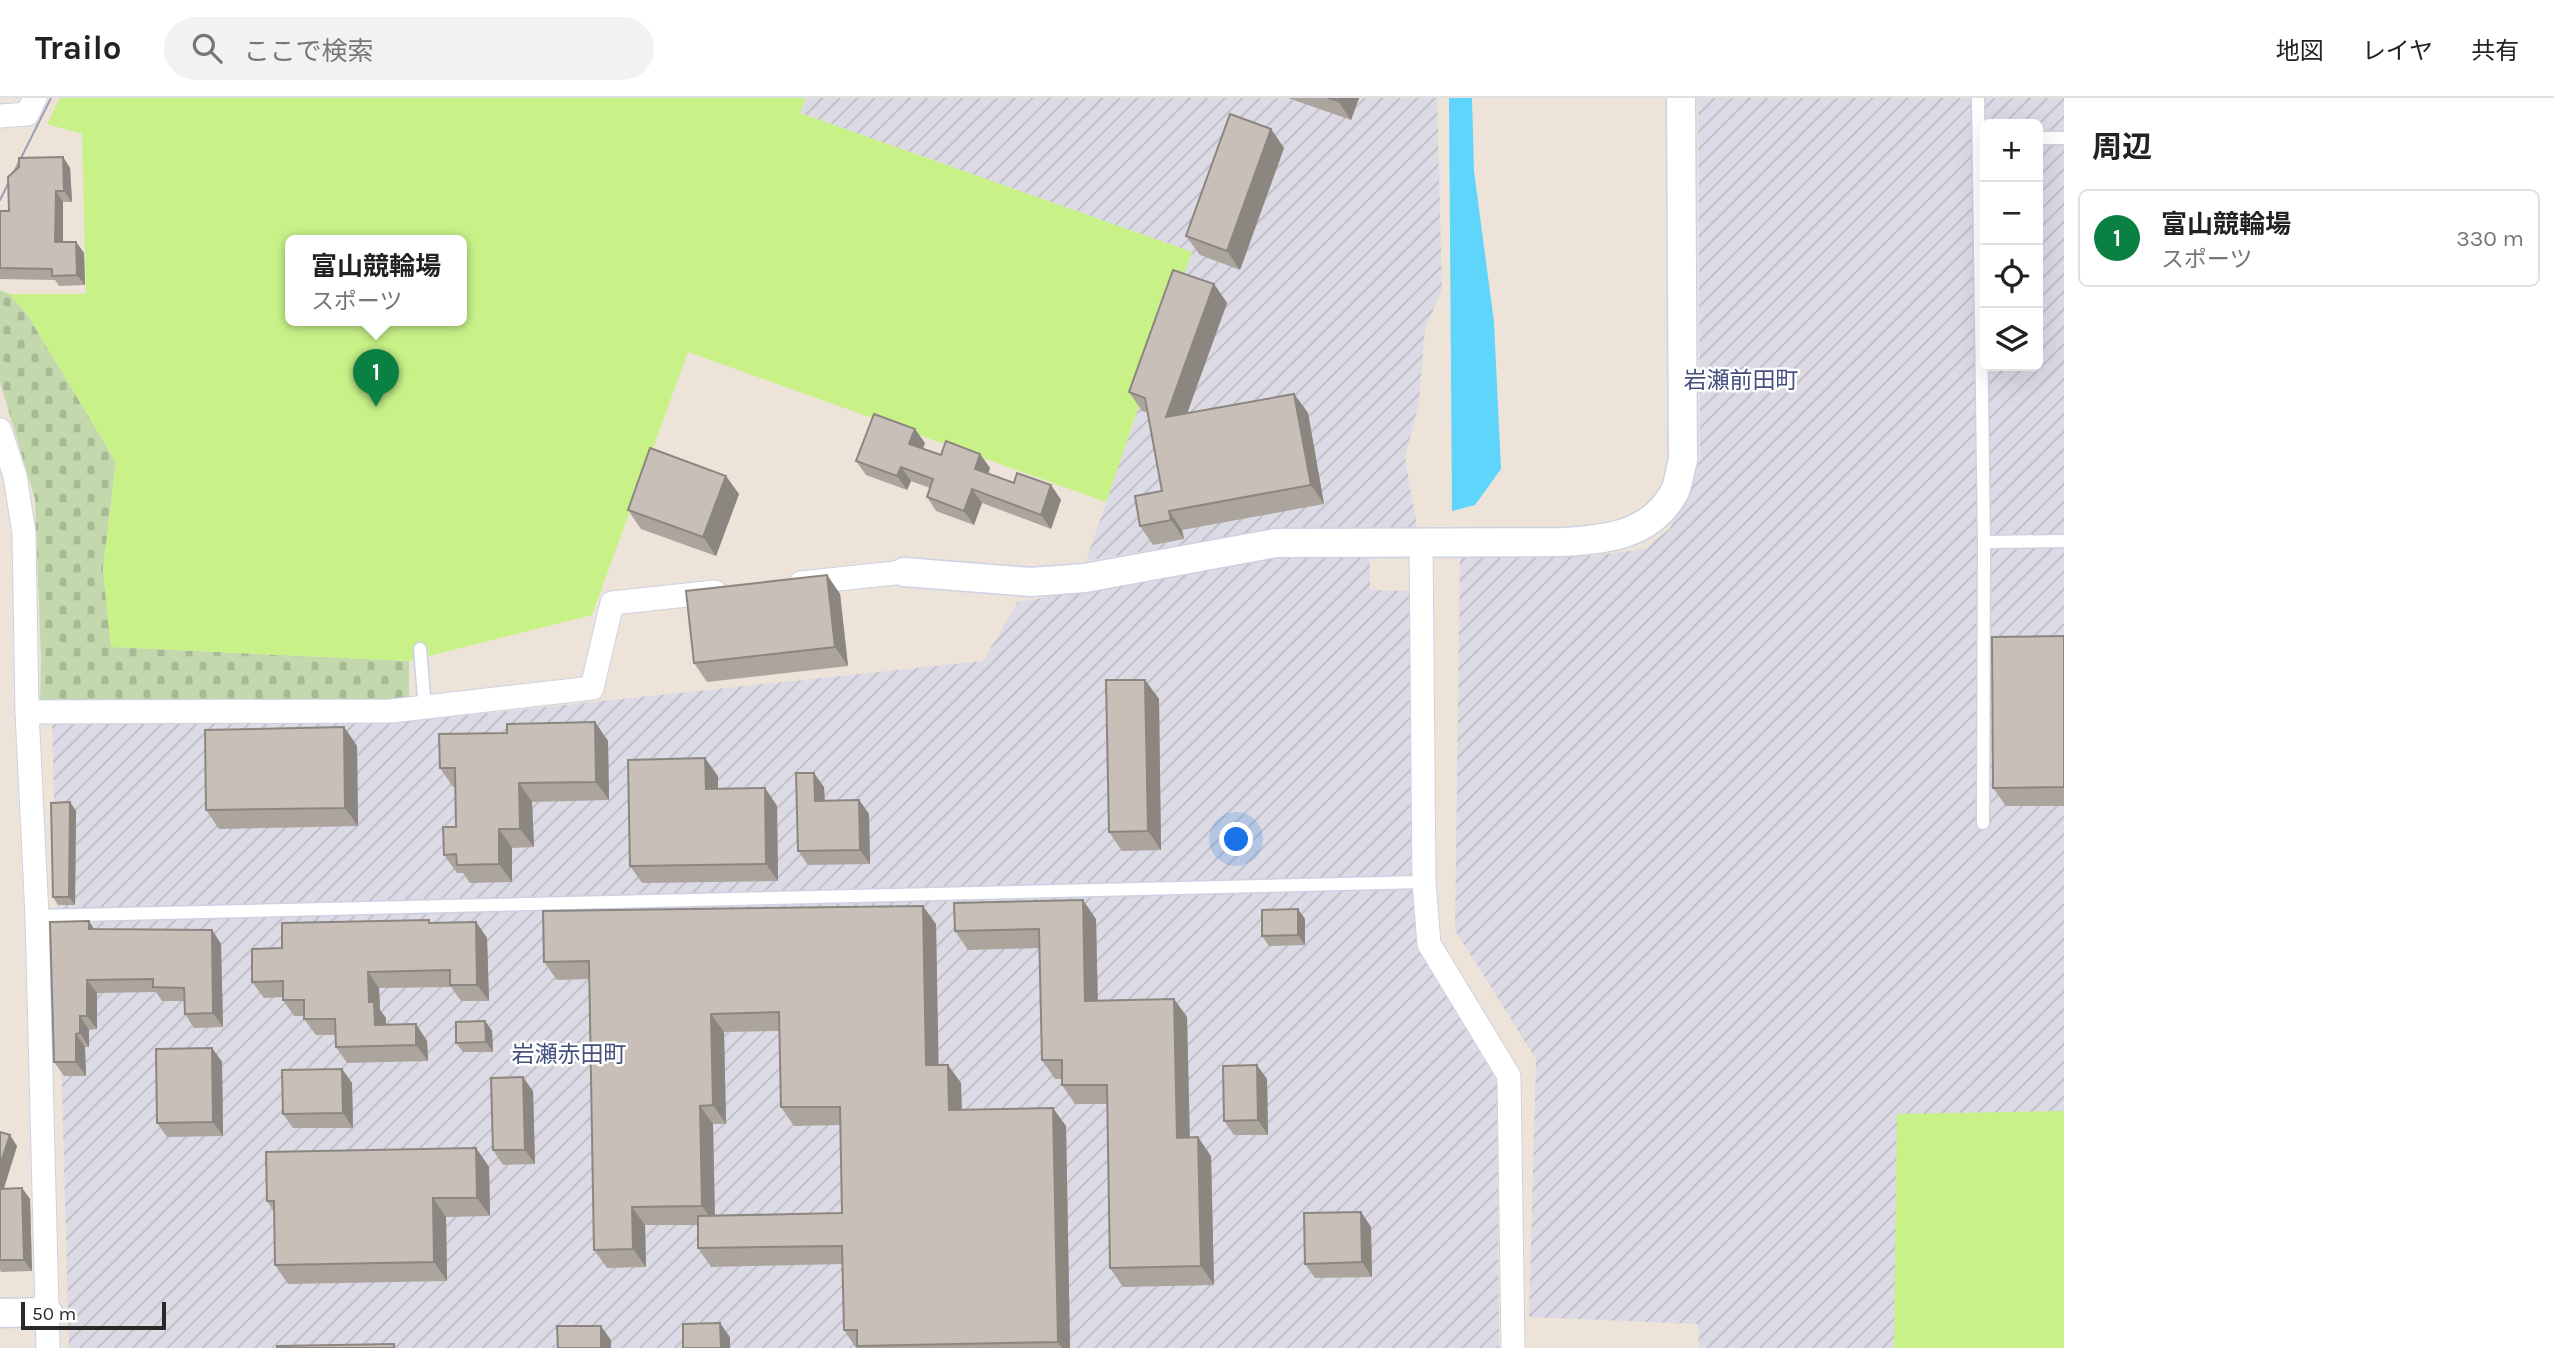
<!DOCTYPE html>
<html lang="ja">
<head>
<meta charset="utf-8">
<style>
	body { margin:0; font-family:Karla,"Noto Sans JP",sans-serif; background:#f2f2f2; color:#222 }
	.controls { position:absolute; right:21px; top:21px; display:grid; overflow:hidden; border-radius:10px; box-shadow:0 7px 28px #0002 }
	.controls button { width:63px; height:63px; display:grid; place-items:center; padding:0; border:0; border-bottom:2px solid #e0e0e0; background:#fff; color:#222; font:35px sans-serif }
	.scale { position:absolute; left:21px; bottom:18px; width:145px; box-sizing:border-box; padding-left:7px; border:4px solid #282828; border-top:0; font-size:19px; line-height:24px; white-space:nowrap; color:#282828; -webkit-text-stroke:5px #fff; paint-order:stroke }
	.you { position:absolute; left:1237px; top:742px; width:24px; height:24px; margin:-18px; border:5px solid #fff; border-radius:50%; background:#1a73e8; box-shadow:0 0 0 10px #1a73e833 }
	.badge { display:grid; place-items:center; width:46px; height:46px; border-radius:50%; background:#0b8043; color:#fff; font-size:23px; font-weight:700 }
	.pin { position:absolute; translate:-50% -58px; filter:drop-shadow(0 2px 4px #0008) }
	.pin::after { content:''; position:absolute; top:37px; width:24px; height:21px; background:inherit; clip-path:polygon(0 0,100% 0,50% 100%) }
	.popup { position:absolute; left:285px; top:137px; width:182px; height:91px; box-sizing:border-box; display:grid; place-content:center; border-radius:10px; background:#fff; filter:drop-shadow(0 2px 5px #0005); font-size:23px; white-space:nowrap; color:#767676 }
	.popup b { font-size:26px; color:#222 }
	.popup::after { content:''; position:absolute; left:50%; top:100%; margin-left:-14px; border:14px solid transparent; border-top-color:#fff }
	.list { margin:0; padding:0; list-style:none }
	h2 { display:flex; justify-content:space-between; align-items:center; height:91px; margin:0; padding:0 28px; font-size:30px }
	h2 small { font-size:23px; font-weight:400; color:#767676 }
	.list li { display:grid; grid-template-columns:46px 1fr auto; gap:21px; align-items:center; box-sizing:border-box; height:98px; margin:0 14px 14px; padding:0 14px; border:2px solid #e0e0e0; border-radius:10px }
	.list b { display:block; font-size:26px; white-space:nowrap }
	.list p { margin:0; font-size:23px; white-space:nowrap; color:#767676 }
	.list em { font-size:23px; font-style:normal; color:#767676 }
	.icon { flex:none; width:38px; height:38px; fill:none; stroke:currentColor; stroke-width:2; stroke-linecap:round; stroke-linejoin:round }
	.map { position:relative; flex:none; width:2064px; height:1250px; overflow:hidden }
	header { display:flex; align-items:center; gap:42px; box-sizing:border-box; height:98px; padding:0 35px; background:#fff; border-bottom:2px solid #e0e0e0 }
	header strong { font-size:33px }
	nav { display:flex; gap:38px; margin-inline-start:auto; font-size:24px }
	.search { width:490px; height:63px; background:#f2f2f2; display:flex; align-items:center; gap:18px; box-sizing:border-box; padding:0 24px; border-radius:38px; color:#767676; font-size:26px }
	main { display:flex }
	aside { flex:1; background:#fff }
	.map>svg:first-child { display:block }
	.industrial { fill:url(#industrial-furrows); fill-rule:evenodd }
	.cemetery { fill:url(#cemetery-stones) }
	.pitch { fill:#c8f288; fill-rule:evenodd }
	.water { fill:#5fd5fb }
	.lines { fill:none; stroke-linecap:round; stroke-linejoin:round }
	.service-casing { stroke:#cdd2e3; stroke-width:15 }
	.minor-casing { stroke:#cdd2e3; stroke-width:25 }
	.tertiary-casing { stroke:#cdd2e3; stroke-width:31 }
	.service { stroke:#fff; stroke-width:12 }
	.minor { stroke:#fff; stroke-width:23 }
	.tertiary { stroke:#fff; stroke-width:28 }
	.tram { stroke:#9b9fb5; stroke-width:2 }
	.wall { fill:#aca59e; fill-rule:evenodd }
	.shaded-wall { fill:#8c8681 }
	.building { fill:#c8c0b8; stroke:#8c8681; stroke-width:2 }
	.labels { text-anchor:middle; stroke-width:5; stroke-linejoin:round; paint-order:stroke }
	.neighbourhood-label { font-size:23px; fill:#44507d; stroke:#fff }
</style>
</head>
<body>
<header>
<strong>Trailo</strong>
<div class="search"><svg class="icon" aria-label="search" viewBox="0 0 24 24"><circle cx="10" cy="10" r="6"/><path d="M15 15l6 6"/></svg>ここで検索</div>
<nav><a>地図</a><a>レイヤ</a><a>共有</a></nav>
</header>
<main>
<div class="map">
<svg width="2064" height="1250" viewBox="0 0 2064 1250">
	<defs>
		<pattern id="industrial-furrows" width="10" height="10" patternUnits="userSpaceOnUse" patternTransform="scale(1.75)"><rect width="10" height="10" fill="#dcdae4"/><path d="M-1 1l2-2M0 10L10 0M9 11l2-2" fill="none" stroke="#bdbbc4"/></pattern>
		<pattern id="cemetery-stones" width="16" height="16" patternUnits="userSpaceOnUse" patternTransform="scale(1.75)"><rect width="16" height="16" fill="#c3d8ad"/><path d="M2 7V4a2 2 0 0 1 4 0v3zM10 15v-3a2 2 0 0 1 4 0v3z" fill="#a8b995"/></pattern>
	</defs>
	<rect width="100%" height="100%" fill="#ede3d8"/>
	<g class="industrial">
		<path d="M 806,0 L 1437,0 L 1442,192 L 1425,230 L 1419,304 L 1405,360 L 1417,429 L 1283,430 L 1086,463 L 1192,154 L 800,15 Z"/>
		<path d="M 1698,0 L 2064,0 L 2064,1250 L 1699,1250 L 1698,1226 L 1529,1219 L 1536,961 L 1455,832 L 1460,460 L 1591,458 L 1645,451 L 1669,431 L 1687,401 L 1700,359 ZM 1985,26 L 2038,26 L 2038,268 L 1985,268 Z"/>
		<path d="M 1284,458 L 1370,458 L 1370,492 L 1411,493 L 1418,847 L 1497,984 L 1499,1250 L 69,1250 L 52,623 L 431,621 L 983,563 L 1018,504 Z"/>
	</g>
	<path class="cemetery" d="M 0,192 L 9,196 L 27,216 L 116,364 L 103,472 L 111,549 L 409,563 L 409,604 L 40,604 L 41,560 L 35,401 L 0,284 Z"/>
	<g class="pitch">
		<path d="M 60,0 L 806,0 L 800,15 L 1192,154 L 1106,404 L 688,254 L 592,517 L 409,563 L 111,549 L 103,472 L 116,364 L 27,216 L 9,196 L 86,196 L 82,36 L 47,26 ZM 290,143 L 462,143 L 462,223 L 290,223 Z"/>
		<path d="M 2064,1013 L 2064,1250 L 1894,1250 L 1897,1016 Z"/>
	</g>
	<path class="water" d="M 1449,0 L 1472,0 L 1474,73 L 1494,224 L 1501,371 L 1475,407 L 1452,413 Z"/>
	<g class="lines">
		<defs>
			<g id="service">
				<path d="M 1978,0 L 1984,444 L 1983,725"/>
				<path d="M 2038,40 L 2064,40"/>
				<path d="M 1984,444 L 2064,443"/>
				<path d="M 420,551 L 425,610"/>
				<path d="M 37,818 L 1424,784"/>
			</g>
			<g id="minor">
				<path d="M 0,18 L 27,16 L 35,0"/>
				<path d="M 0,332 L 15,378 L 24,435 L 27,614 L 37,818 L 48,1250"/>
				<path d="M 1421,443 L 1424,784 L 1429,846 L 1509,978 L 1513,1250"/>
				<path d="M 801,485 L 904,474"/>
				<path d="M 27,614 L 391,613 L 592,590 L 612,505 L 715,494"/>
			</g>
			<g id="tertiary">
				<path d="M 904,474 L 1031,484 L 1085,480 L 1276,445 L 1562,444 C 1606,442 1652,437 1675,393 C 1679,384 1680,371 1683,362 L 1681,0"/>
				<path d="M 0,1215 L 48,1214"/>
			</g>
		</defs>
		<use href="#service" class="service-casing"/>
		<use href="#minor" class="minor-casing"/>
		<use href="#tertiary" class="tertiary-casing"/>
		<use href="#service" class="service"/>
		<use href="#minor" class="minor"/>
		<use href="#tertiary" class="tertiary"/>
		<path class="tram" d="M 0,102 L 51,0"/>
	</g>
	<g class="wall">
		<path d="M 1288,0 L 1359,0 L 1351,22 Z"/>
		<path d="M 1271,31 L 1284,50 L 1240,172 L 1200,157 L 1186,138 Z"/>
		<path d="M 63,59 L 70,70 L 72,104 L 63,104 L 63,144 L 76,144 L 84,155 L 85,187 L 59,188 L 55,182 L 0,181 L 0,113 L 9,113 Z"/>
		<path d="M 1214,186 L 1227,205 L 1187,315 L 1294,296 L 1308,315 L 1324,406 L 1182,432 L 1184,441 L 1153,447 L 1140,428 L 1162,393 L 1148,315 L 1142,313 L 1129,294 Z"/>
		<path d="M 925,345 L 923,351 L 941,357 L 980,356 L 990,370 L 988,376 L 1014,385 L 1051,387 L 1061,402 L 1051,431 L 982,405 L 974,427 L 936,413 L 927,399 L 930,390 L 911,383 L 907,392 L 866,377 L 856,363 Z"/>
		<path d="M 739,396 L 716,458 L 641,431 L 628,412 Z"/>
		<path d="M 827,477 L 840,496 L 848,568 L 707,584 L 694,565 Z"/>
		<path d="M 2064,538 L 2064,708 L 2006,708 L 1993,690 Z"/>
		<path d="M 1145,582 L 1159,601 L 1161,752 L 1122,753 L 1109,734 Z"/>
		<path d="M 595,624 L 608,643 L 609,702 L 532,704 L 534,749 L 512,750 L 512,784 L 470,785 L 463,775 L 457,775 L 444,757 L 456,729 L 455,689 L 453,689 L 440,670 L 507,635 Z"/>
		<path d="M 344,629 L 357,648 L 358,728 L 219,731 L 206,712 Z"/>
		<path d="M 718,678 L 718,691 L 765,690 L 777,708 L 778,783 L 642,785 L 630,768 Z"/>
		<path d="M 824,689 L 825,702 L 859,702 L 869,716 L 870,766 L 808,767 L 798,753 Z"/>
		<path d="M 70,704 L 76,713 L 75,807 L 58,807 L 53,799 Z"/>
		<path d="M 1096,821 L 1098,902 L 1174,901 L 1187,919 L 1190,1039 L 1211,1058 L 1214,1187 L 1123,1189 L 1110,1170 L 1107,1006 L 1075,1006 L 1062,987 L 1062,981 L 1055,981 L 1042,962 L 1040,850 L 968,852 L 955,833 Z"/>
		<path d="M 1305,821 L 1305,847 L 1269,848 L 1262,838 Z"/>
		<path d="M 476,824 L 487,840 L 489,903 L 461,903 L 451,889 L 379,890 L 380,912 L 386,920 L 386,927 L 416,926 L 427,943 L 428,963 L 347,965 L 336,949 L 336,937 L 316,937 L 304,921 L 304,918 L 294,918 L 283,902 L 283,899 L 264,900 L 252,884 L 282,850 L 431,825 Z"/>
		<path d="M 936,826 L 938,967 L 961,985 L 962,1011 L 1066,1028 L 1070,1250 L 856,1250 L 844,1232 L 843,1166 L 711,1169 L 698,1150 L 698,1127 L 645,1127 L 646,1169 L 607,1170 L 594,1152 L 589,881 L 557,882 L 544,864 ZM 780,933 L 781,1009 L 794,1028 L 840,1027 L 842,1115 L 715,1118 L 713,1026 L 726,1026 L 724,934 Z"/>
		<path d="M 95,832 L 212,832 L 221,846 L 223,929 L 194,930 L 185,916 L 184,903 L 162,903 L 156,894 L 97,895 L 97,931 L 89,932 L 89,949 L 85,949 L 86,978 L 64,978 L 54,964 Z"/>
		<path d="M 485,923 L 492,933 L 493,954 L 463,954 L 456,945 Z"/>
		<path d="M 212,950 L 222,964 L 223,1038 L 167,1039 L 157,1025 Z"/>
		<path d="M 342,971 L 352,985 L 353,1030 L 293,1030 L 283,1016 Z"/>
		<path d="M 1267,981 L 1268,1037 L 1234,1037 L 1224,1023 Z"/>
		<path d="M 533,993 L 535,1066 L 503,1067 L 493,1052 Z"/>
		<path d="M 0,1034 L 17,1048 L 4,1091 L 22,1090 L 30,1101 L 32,1173 L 1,1174 L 0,1172 Z"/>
		<path d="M 476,1050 L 489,1069 L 490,1118 L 446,1119 L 447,1183 L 288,1186 L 275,1167 L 274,1114 L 267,1103 Z"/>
		<path d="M 1361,1114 L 1371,1129 L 1372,1179 L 1315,1180 L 1305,1166 Z"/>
	</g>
	<g class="shaded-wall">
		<path d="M 1339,0 L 1359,0 L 1351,22 L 1338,3 Z"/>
		<path d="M 1271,31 L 1284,50 L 1240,172 L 1227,153 Z"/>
		<path d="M 63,59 L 70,70 L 72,104 L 64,93 Z"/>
		<path d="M 56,93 L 63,104 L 63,155 L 55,144 Z"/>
		<path d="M 76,144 L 84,155 L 85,187 L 77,177 Z"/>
		<path d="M 1214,186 L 1227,205 L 1179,338 L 1166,319 Z"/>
		<path d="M 1294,296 L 1308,315 L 1324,406 L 1311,387 Z"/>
		<path d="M 915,331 L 925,345 L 919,360 L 909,346 Z"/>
		<path d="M 980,356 L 990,370 L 985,385 L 975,371 Z"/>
		<path d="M 901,369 L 911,383 L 907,392 L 897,378 Z"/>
		<path d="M 726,378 L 739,396 L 716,458 L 703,439 Z"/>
		<path d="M 1051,387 L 1061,402 L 1051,431 L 1041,417 Z"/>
		<path d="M 972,391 L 982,405 L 974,427 L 964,413 Z"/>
		<path d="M 1169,413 L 1182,432 L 1184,441 L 1171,422 Z"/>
		<path d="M 827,477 L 840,496 L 848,568 L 835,549 Z"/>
		<path d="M 1145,582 L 1159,601 L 1161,752 L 1148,733 Z"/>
		<path d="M 595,624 L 608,643 L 609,702 L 596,684 Z"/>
		<path d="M 344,629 L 357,648 L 358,728 L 345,710 Z"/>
		<path d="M 705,660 L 718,678 L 718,709 L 706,691 Z"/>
		<path d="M 814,675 L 824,689 L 825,717 L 815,703 Z"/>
		<path d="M 519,685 L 532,704 L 534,749 L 520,731 Z"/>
		<path d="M 765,690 L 777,708 L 778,783 L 766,766 Z"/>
		<path d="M 859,702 L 869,716 L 870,766 L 860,752 Z"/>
		<path d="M 70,704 L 76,713 L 75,807 L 69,799 Z"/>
		<path d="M 499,731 L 512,750 L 512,784 L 499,766 Z"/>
		<path d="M 1083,802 L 1096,821 L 1098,921 L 1085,903 Z"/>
		<path d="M 923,808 L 936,826 L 939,986 L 926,967 Z"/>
		<path d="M 1298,811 L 1305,821 L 1305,847 L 1298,837 Z"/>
		<path d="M 89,823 L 98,837 L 89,831 Z"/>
		<path d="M 476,824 L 487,840 L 489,903 L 477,887 Z"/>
		<path d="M 212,832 L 221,846 L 223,929 L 213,915 Z"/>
		<path d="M 368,874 L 379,890 L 380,912 L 386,920 L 386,943 L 375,927 L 369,904 Z"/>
		<path d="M 87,882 L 97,895 L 97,931 L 87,918 Z"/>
		<path d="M 1174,901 L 1187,919 L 1190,1058 L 1177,1040 Z"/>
		<path d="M 711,916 L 724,934 L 726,1026 L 713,1007 Z"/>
		<path d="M 80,918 L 89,932 L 89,949 L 80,935 Z"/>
		<path d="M 485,923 L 492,933 L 493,954 L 486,944 Z"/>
		<path d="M 416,926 L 427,943 L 428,963 L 416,947 Z"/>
		<path d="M 76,936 L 85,949 L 86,978 L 76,964 Z"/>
		<path d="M 212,950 L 222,964 L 223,1038 L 213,1024 Z"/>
		<path d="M 948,967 L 961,985 L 962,1030 L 949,1012 Z"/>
		<path d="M 1257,967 L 1267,981 L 1268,1037 L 1258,1022 Z"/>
		<path d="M 342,971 L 352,985 L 353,1030 L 343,1015 Z"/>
		<path d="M 523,979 L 533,993 L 535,1066 L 525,1052 Z"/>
		<path d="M 700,1008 L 713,1026 L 715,1126 L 702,1108 Z"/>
		<path d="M 1053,1010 L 1066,1028 L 1070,1250 L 1062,1250 L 1058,1244 Z"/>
		<path d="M 10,1037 L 17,1048 L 0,1102 L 0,1067 Z"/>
		<path d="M 1198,1039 L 1211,1058 L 1214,1187 L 1201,1168 Z"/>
		<path d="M 476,1050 L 489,1069 L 490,1118 L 477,1100 Z"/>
		<path d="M 22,1090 L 30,1101 L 32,1173 L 24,1162 Z"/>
		<path d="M 433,1100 L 446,1119 L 447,1183 L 434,1164 Z"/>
		<path d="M 632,1109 L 645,1127 L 646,1169 L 633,1151 Z"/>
		<path d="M 1361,1114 L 1371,1129 L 1372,1179 L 1362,1164 Z"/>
		<path d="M 720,1225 L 730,1239 L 730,1250 L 721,1250 Z"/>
		<path d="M 601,1228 L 611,1242 L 611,1250 L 601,1250 Z"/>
	</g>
	<g class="building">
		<path d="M 1328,0 L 1339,0 L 1338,3 Z"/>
		<path d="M 1230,16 L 1271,31 L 1227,153 L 1186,138 Z"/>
		<path d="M 63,59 L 64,93 L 56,93 L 55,144 L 76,144 L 77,177 L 52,178 L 52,171 L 0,170 L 0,113 L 9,113 L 8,79 L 19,69 L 19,60 Z"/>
		<path d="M 1173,172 L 1214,186 L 1166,319 L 1294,296 L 1311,387 L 1169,413 L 1171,422 L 1140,428 L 1135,398 L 1162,393 L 1145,300 L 1129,294 Z"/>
		<path d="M 874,316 L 915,331 L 909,346 L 941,357 L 946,343 L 980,356 L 975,371 L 1014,385 L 1017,375 L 1051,387 L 1041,417 L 972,391 L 964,413 L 927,399 L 933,381 L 901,369 L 897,378 L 856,363 Z"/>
		<path d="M 650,350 L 726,378 L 703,439 L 628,412 Z"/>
		<path d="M 827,477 L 835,549 L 694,565 L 686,493 Z"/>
		<path d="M 2064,538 L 2064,689 L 1993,690 L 1992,539 Z"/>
		<path d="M 1106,582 L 1145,582 L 1148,733 L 1109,734 Z"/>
		<path d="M 595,624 L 596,684 L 519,685 L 520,731 L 499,731 L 499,766 L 457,767 L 456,756 L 444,757 L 443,729 L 456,729 L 455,670 L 440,670 L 439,636 L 507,635 L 507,626 Z"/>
		<path d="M 344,629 L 345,710 L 206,712 L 205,632 Z"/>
		<path d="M 705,660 L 706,691 L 765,690 L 766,766 L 630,768 L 628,662 Z"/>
		<path d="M 796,675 L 814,675 L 815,703 L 859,702 L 860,752 L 798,753 Z"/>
		<path d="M 70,704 L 69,799 L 53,799 L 51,705 Z"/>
		<path d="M 1083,802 L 1085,903 L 1174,901 L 1177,1040 L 1198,1039 L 1201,1168 L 1110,1170 L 1107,987 L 1062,987 L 1062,962 L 1042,962 L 1039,831 L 955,833 L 954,805 Z"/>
		<path d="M 923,808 L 926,967 L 948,967 L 949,1012 L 1053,1010 L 1058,1244 L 857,1248 L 857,1232 L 844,1232 L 842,1148 L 698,1150 L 698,1118 L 842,1115 L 840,1009 L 781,1009 L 779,914 L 711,916 L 713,1007 L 700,1008 L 702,1108 L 632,1109 L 633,1151 L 594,1152 L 589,863 L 544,864 L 543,813 Z"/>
		<path d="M 1298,811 L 1298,837 L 1262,838 L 1262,812 Z"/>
		<path d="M 429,822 L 429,825 L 476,824 L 477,887 L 450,887 L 450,872 L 368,874 L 369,904 L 374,904 L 375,927 L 416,926 L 416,947 L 336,949 L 335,921 L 304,921 L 304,902 L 283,902 L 283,883 L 252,884 L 252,851 L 282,850 L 282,825 Z"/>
		<path d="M 89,823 L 89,831 L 212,832 L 213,915 L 185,916 L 184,890 L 153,889 L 153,881 L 87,882 L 87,918 L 80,918 L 80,935 L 76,936 L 76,964 L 54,964 L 50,824 Z"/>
		<path d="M 485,923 L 486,944 L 456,945 L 456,924 Z"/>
		<path d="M 212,950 L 213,1024 L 157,1025 L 156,951 Z"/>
		<path d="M 1257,967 L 1258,1022 L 1224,1023 L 1223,968 Z"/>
		<path d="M 342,971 L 343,1015 L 283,1016 L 282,972 Z"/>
		<path d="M 523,979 L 525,1052 L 493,1052 L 491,980 Z"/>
		<path d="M 0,1034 L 10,1037 L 0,1067 Z"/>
		<path d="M 476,1050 L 477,1100 L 433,1100 L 434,1164 L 275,1167 L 274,1103 L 267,1103 L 266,1054 Z"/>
		<path d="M 22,1090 L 24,1162 L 0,1162 L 0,1091 Z"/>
		<path d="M 1361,1114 L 1362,1164 L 1305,1166 L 1304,1115 Z"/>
		<path d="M 720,1225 L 721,1250 L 683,1250 L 683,1226 Z"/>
		<path d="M 557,1228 L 601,1228 L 601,1250 L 558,1250 Z"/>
		<path d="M 394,1246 L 394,1250 L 277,1250 L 277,1248 Z"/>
	</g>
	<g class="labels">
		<g class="neighbourhood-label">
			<text x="1741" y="290">岩瀬前田町</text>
			<text x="569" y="964">岩瀬赤田町</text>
		</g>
	</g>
</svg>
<div class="controls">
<button>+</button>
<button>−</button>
<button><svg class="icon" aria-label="locate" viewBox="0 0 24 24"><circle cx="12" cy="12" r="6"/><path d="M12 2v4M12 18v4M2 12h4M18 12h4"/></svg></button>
<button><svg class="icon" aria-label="layers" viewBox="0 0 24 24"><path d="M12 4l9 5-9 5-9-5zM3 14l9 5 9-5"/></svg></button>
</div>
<div class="scale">50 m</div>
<div class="you"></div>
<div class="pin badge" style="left:376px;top:309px">1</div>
<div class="popup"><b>富山競輪場</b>スポーツ</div>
</div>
<aside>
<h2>周辺<small></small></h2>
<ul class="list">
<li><span class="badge">1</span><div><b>富山競輪場</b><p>スポーツ</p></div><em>330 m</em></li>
</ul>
</aside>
</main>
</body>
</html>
